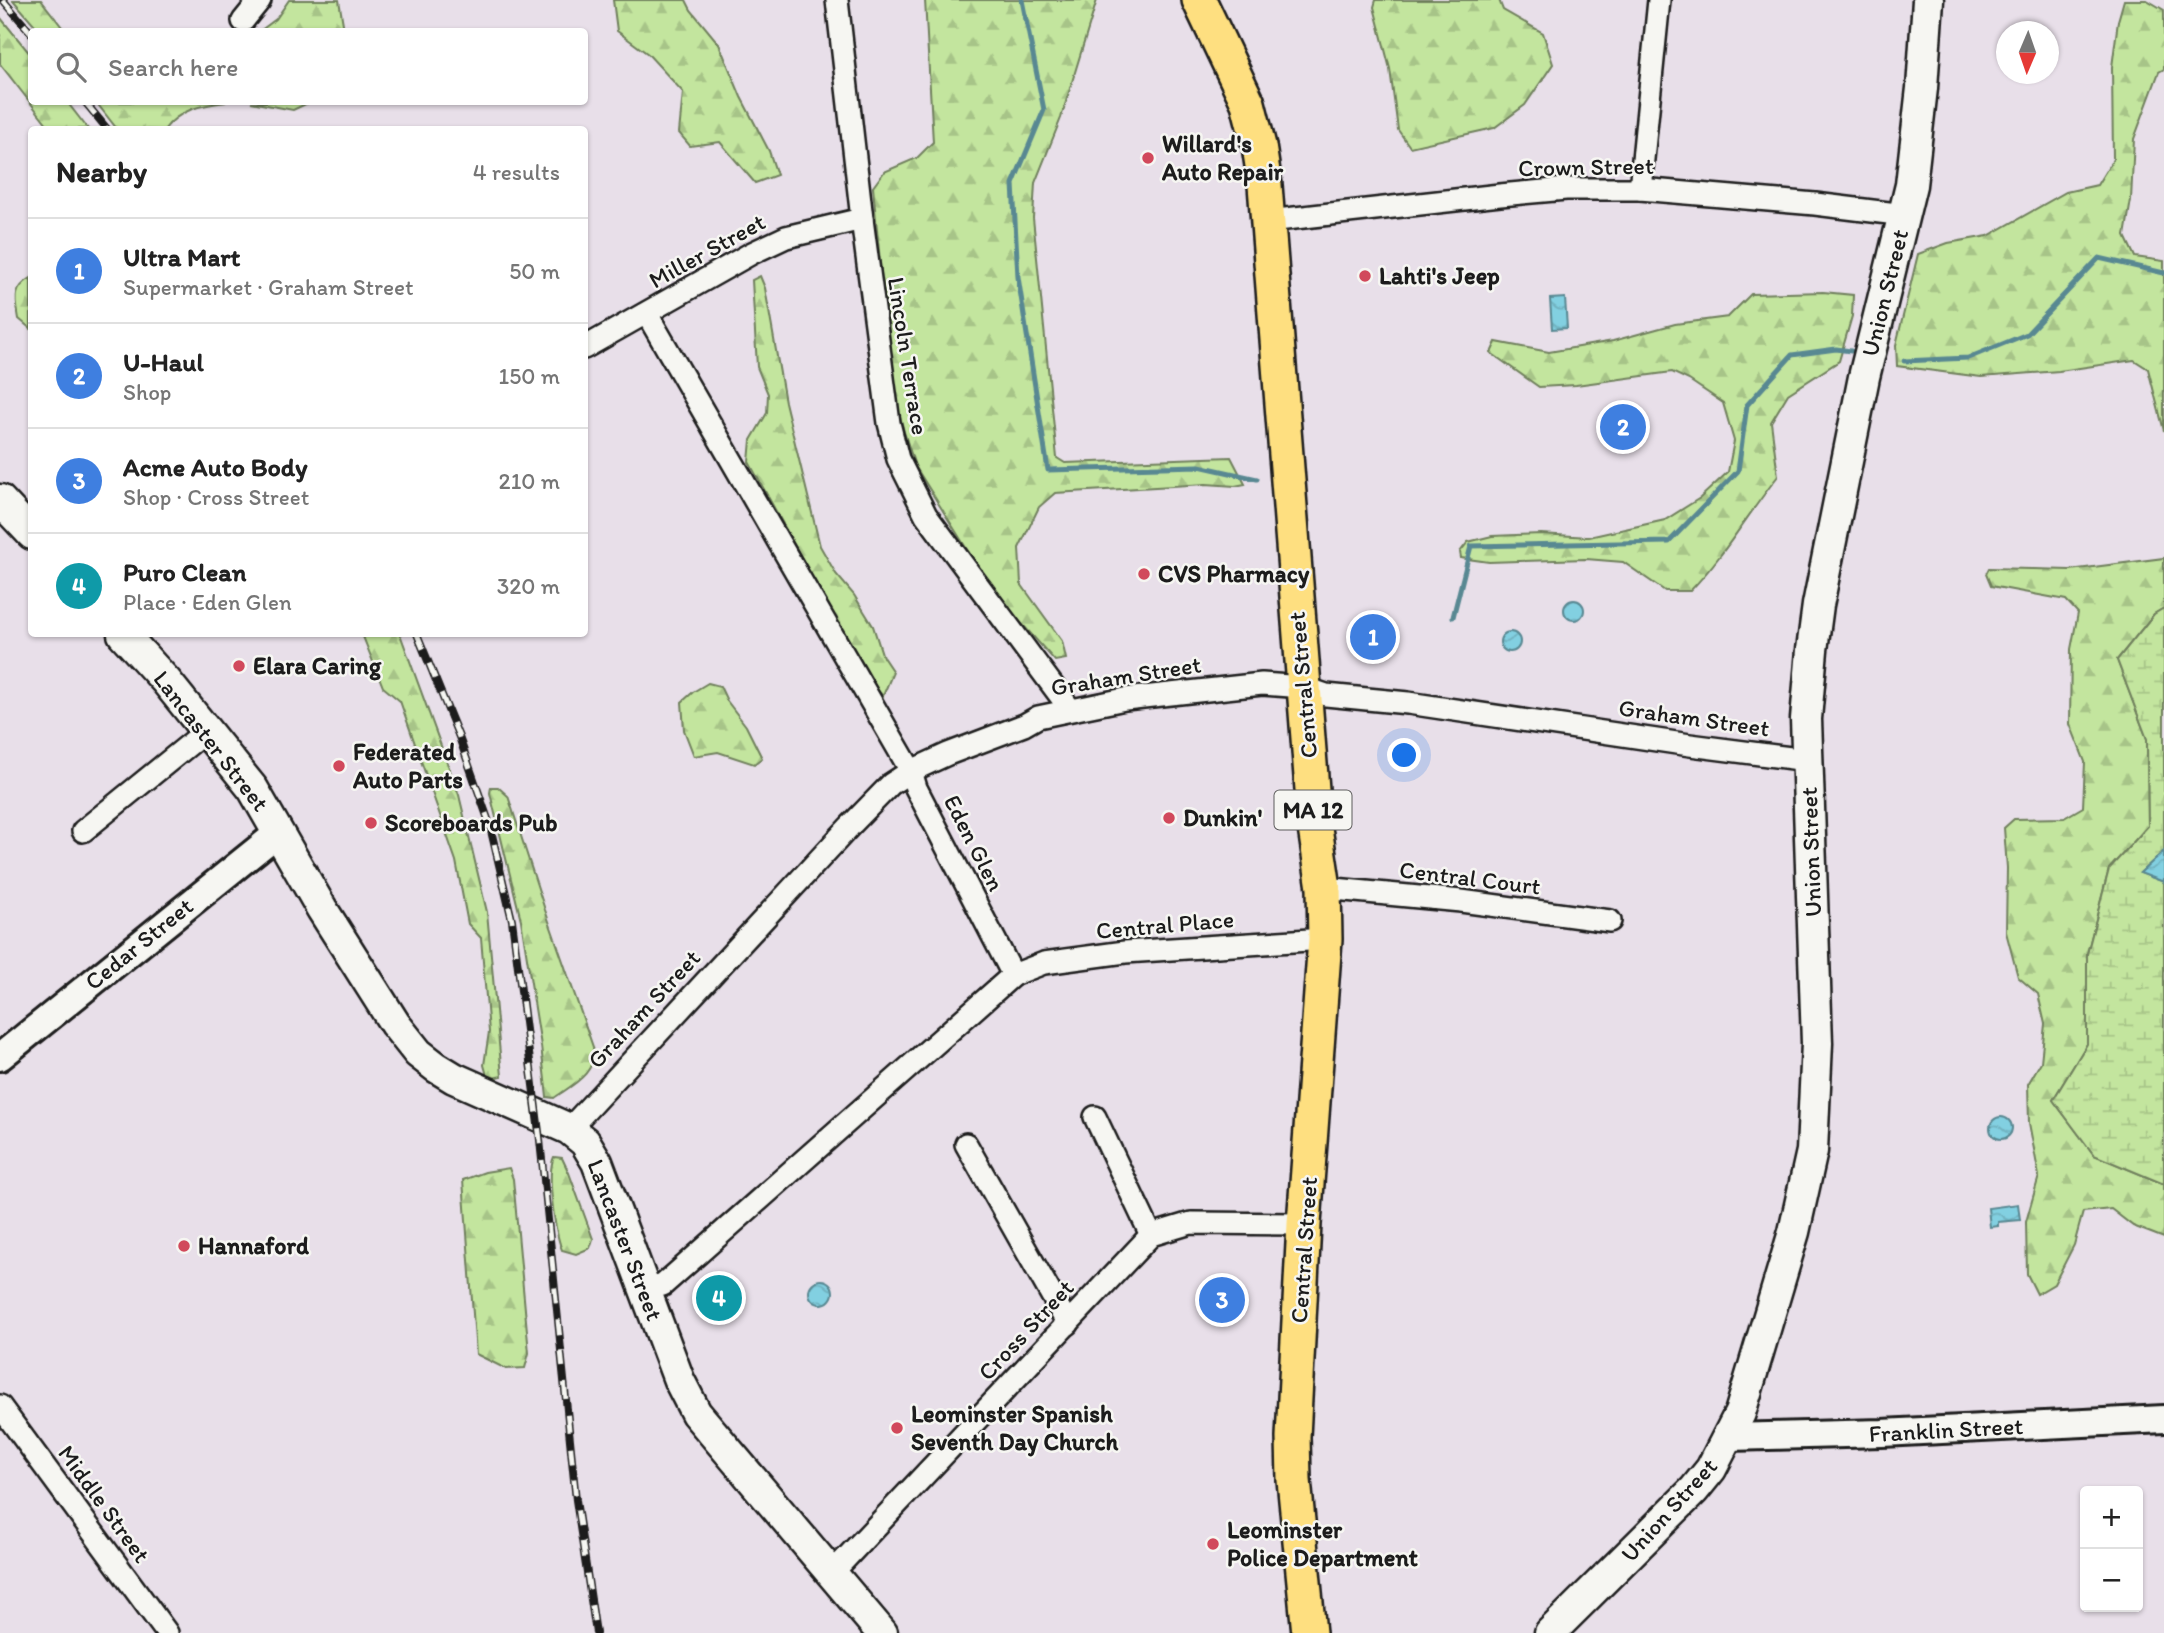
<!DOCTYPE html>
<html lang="en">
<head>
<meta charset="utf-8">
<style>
	body { margin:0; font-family:Itim,sans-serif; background:#f6f6f6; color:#222 }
	.controls { position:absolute; right:21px; bottom:21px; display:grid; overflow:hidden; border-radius:7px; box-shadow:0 2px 5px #0004 }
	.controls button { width:63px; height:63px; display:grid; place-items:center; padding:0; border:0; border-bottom:2px solid #e0e0e0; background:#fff; color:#222; font:35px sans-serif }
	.compass { position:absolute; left:1996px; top:21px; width:63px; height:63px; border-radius:50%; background:#fff; box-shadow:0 2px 5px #0004; rotate:182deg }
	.you { position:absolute; left:1405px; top:756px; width:24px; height:24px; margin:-18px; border:5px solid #fff; border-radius:50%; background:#1a73e8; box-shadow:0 0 0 10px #1a73e833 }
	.badge { display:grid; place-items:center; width:46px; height:46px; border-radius:50%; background:#ea580c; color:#fff; font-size:23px; font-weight:700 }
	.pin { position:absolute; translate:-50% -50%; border:4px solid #fff; box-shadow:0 2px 7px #0006 }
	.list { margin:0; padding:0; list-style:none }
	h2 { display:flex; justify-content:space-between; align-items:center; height:91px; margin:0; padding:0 28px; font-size:30px }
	h2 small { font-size:23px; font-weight:400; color:#767676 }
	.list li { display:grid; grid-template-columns:46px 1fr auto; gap:21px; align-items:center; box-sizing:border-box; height:105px; padding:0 28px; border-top:2px solid #e0e0e0 }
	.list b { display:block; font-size:26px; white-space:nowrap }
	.list p { margin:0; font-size:23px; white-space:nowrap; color:#767676 }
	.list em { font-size:23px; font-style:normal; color:#767676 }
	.icon { flex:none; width:38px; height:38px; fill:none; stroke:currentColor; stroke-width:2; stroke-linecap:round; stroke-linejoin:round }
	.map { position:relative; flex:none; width:2164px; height:1633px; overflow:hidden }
	.search { position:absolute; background:#fff; box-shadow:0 2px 5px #0004; left:28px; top:28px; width:560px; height:77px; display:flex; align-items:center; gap:18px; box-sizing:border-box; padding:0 24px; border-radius:7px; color:#767676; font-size:26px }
	.panel { position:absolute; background:#fff; box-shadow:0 2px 5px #0004; left:28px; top:126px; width:560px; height:511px; border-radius:7px }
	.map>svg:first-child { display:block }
	.forest { fill:url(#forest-firs); stroke:#70805d; stroke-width:2 }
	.wetland { fill:url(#wetland-marsh); stroke:#70805d; stroke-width:2 }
	.water { fill:url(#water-waves); stroke:#598892; stroke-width:2 }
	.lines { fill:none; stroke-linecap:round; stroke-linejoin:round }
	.stream { stroke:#598892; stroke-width:5 }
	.minor-casing { stroke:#1c1c1c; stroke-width:26 }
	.tertiary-casing { stroke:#1c1c1c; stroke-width:32 }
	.secondary-casing { stroke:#1c1c1c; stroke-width:35 }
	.primary-casing { stroke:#1c1c1c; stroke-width:38 }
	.minor { stroke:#f6f6f2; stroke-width:21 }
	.tertiary { stroke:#f6f6f2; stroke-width:26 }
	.secondary { stroke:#f6f6f2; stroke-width:30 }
	.primary { stroke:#fedf80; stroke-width:33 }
	.rail-casing { stroke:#1c1c1c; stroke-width:8 }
	.rail { stroke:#f6f6f2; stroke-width:5; stroke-dasharray:16; stroke-linecap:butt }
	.poi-dot { fill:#d1495b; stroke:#f6f6f2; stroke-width:2.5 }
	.labels { text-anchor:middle; stroke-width:5; stroke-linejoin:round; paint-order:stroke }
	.shield { fill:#f6f6f2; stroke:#5d5d5c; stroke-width:2 }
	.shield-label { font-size:23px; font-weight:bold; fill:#1c1c1c }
	.poi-label { font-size:24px; font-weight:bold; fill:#1c1c1c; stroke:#f6f6f2; text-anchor:start }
	.street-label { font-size:24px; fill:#1c1c1c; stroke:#f6f6f2 }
</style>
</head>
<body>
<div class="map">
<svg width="2164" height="1633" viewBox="0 0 2164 1633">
	<defs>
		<pattern id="forest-firs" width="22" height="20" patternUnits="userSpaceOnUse" patternTransform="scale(1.75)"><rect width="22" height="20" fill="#c3e59e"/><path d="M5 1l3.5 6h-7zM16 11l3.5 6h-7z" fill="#a7c488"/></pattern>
		<pattern id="wetland-marsh" width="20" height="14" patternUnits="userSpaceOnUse" patternTransform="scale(1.75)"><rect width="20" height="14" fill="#c3e59e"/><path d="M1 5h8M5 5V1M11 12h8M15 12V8" fill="none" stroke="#a7c488"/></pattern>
		<pattern id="water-waves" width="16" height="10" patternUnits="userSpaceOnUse" patternTransform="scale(1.75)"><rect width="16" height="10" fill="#82d0e1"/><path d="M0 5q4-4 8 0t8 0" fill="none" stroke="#70b2c0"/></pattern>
	</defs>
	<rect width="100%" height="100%" fill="#e8dfe9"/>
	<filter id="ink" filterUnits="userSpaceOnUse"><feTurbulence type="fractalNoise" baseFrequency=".0143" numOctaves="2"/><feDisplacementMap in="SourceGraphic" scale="14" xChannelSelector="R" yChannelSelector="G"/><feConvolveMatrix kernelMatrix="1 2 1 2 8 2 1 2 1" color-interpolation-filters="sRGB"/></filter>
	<g filter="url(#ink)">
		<g class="forest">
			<path d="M 13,0 L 41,0 L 65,31 L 40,31 Z"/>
			<path d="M 289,0 L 339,0 L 344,30 L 260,31 L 276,19 Z"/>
			<path d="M 613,0 L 686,0 L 691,10 L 719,44 L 741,97 L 769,151 L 777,175 L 755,183 L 720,142 L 690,146 L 679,133 L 683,92 L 648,54 L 617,31 Z"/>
			<path d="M 925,0 L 1097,0 L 1061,118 L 1035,183 L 1033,218 L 1057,458 L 1065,463 L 1231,457 L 1245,484 L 1235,486 L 1206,484 L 1055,493 L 1039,507 L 1019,548 L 1021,584 L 1062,641 L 1066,659 L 1055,661 L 993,591 L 915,466 L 904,432 L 891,380 L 873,187 L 884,172 L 917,158 L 933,142 Z"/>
			<path d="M 1376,0 L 1499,0 L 1503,10 L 1543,33 L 1553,64 L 1525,105 L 1494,128 L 1410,147 L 1398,130 L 1390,69 L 1374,7 Z"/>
			<path d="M 2124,0 L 2147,0 L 2164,10 L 2164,69 L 2159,72 L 2134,139 L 2131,200 L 2125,236 L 2135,257 L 2164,261 L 2164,431 L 2148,369 L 2134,360 L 2059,371 L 1981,377 L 1897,366 L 1896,345 L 1918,254 L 1948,243 L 1988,236 L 2066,192 L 2097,185 L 2113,159 L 2112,67 L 2118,21 Z"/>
			<path d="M 0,17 L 31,55 L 32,102 L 67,102 L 88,129 L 51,129 L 0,64 Z"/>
			<path d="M 96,102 L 226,102 C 201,105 180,109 164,130 L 117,129 Z"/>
			<path d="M 251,102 L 310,102 L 293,110 Z"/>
			<path d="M 760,276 L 765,288 L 785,402 L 820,546 L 836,574 L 854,595 L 873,626 L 883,657 L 893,672 L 883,696 L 869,681 L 749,462 L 751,440 L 767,413 L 768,394 L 757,367 L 752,280 Z"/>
			<path d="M 31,278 L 31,329 L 19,319 C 16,300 12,289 31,278 Z"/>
			<path d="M 1823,292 L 1853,295 L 1852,316 L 1839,361 L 1788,394 L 1771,422 L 1778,476 C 1748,514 1724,556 1690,591 L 1665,591 L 1623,562 L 1586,559 L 1489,562 L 1461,558 L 1460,552 L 1468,542 L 1492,536 L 1541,534 L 1589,537 L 1665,520 L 1700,498 L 1728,472 L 1734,441 L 1723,403 L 1689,380 L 1672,372 L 1576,385 L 1539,387 L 1491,353 L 1496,342 L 1549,352 L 1613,341 L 1675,324 L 1728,317 L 1751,294 Z"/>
			<path d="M 2164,558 L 2164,608 L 2154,614 L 2117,660 L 2147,739 L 2148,826 L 2109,869 L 2087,954 L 2087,1044 L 2053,1100 L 2094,1155 L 2164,1184 L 2164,1238 L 2133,1226 L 2111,1209 L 2083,1212 L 2074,1245 L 2054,1284 L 2037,1294 L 2027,1274 L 2026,1222 L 2039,1176 L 2029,1123 L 2028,1084 L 2041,1062 L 2045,1024 L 2038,994 L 2018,977 L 2006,932 L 2007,868 L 2004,828 L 2014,819 L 2064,818 L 2083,807 L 2085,762 L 2070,724 L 2071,649 L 2078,613 L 2066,600 L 1991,586 L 1986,574 L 1989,568 L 2070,570 Z"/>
			<path d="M 362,634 L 400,634 L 459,795 L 487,912 L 502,1076 L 488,1079 L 484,1065 L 489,1032 L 481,938 L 468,924 L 456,861 L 400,701 L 383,687 Z"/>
			<path d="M 708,683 L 720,686 L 727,701 L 746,726 L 762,758 L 754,764 L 718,752 L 694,756 L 684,730 L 682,702 L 693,692 Z"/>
			<path d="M 491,787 L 498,787 L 508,796 L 545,910 L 593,1047 C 598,1073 572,1085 554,1098 L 547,1097 L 541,1046 L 521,920 L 490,793 Z"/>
			<path d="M 554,1157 L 562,1158 L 569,1173 L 593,1239 L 590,1248 L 576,1254 L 562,1250 C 555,1232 546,1174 554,1157 Z"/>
			<path d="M 509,1168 L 513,1179 L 529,1353 L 525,1368 L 506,1369 L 476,1354 L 463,1180 L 485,1172 Z"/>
		</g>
		<path class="wetland" d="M 2164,608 L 2164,851 L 2140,873 L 2164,882 L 2164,1184 L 2094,1155 L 2053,1100 L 2087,1044 L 2087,954 L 2109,869 L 2148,826 L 2147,739 L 2117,660 L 2154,614 Z"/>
		<g class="water">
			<path d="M 1565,298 L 1567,328 L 1552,329 L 1550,299 Z"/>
			<circle cx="1574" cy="610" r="10"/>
			<circle cx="1510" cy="642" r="10"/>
			<path d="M 2164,851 L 2164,882 L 2140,873 Z"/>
			<circle cx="2001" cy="1128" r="11"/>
			<path d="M 2018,1204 L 2020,1220 L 1998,1222 L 1998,1226 L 1990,1227 L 1988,1208 Z"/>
			<circle cx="821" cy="1292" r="12"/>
		</g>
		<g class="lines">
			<g class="stream">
				<path d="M 1022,0 L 1044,110 L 1013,184 L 1018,277 L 1048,470 L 1199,466 L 1257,479"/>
				<path d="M 1904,361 L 1968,358 L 2027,334 L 2099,258 L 2164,273"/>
				<path d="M 1453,617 L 1471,546 L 1669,542 L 1738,471 L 1747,405 L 1792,355 L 1836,349 L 1851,351"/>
			</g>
			<defs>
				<g id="minor">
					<path d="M 837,0 L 862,219 L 889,423 L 898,459 L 926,515 L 1070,709"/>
					<path d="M 243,21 L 260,0"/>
					<path d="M 1640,189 L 1659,0"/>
					<path d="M 1268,221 L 1500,195 L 1566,189 L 1640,189 L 1815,204 L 1905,215"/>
					<path d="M 584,348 L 752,253 L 786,237 L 862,219"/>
					<path d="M 83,831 L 206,731"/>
					<path d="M 1324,888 L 1461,901 L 1610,921"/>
					<path d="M 1013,975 L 1044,963 L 1125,952 L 1325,939"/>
					<path d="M 1095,1117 L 1151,1235"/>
					<path d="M 569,1129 L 850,826 L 891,784 L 911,771 L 948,754 L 1024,725 L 1038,717 L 1125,699 L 1262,684 L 1303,687 L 1326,695 L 1408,703 L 1690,745 L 1807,760"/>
					<path d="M 966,1144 L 1068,1324"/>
					<path d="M 645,1290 L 663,1285 L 1013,975 L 916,788 L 911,771 L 647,314"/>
					<path d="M 0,1406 L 167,1633"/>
					<path d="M 832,1573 L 1151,1235 L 1191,1223 L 1304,1224"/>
				</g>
				<g id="tertiary">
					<path d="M 0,1057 L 279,832"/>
					<path d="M 1729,1437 L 1882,1433 L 2164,1419"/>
				</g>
				<g id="secondary">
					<path d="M 0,500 L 32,534"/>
					<path d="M 123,634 L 166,681 L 253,789 L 322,909 L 395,1024 L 418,1053 L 436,1067 L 454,1078 L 569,1129 L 585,1142 L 597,1162 L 679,1380 L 696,1413 L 882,1633"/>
					<path d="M 1550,1633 L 1694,1490 L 1711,1469 L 1740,1413 L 1794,1232 L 1812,1151 L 1817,1043 L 1806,719 L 1812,650 L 1818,605 L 1864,377 L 1911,185 L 1922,88 L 1928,0"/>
				</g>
				<path id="primary" d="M 1199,0 L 1248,103 L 1259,146 L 1265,185 L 1315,828 L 1324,888 L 1325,939 L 1304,1224 L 1293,1437 L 1294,1480 L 1309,1633"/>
			</defs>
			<use href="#minor" class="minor-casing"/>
			<use href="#tertiary" class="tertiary-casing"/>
			<use href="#secondary" class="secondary-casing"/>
			<use href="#primary" class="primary-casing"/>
			<use href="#minor" class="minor"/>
			<use href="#tertiary" class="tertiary"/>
			<use href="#secondary" class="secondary"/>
			<use href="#primary" class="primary"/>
			<defs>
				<g id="rail">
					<path d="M 3,0 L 32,34"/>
					<path d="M 85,102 L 108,130"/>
					<path d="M 417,634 L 459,737 L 489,822 L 512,920 L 540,1140 L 576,1500 L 596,1633"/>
				</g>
			</defs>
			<use href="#rail" class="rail-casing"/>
			<use href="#rail" class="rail"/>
		</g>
	</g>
	<g class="poi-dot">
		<circle cx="1148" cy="158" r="7"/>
		<circle cx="1365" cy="276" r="7"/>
		<circle cx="1144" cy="574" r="7"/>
		<circle cx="239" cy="666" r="7"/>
		<circle cx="339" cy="766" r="7"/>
		<circle cx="1169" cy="818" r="7"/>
		<circle cx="371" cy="823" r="7"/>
		<circle cx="184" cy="1246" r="7"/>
		<circle cx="897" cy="1428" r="7"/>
		<circle cx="1213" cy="1544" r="7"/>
	</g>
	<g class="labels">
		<rect class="shield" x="1274.5" y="790.5" width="77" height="39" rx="5"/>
		<g class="shield-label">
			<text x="1313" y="818">MA 12</text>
		</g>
		<g class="poi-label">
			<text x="1162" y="152">Willard's<tspan x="1162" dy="28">Auto Repair</tspan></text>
			<text x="1379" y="284">Lahti's Jeep</text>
			<text x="1158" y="582">CVS Pharmacy</text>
			<text x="253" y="674">Elara Caring</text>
			<text x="353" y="760">Federated<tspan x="353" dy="28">Auto Parts</tspan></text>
			<text x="1183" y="826">Dunkin'</text>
			<text x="385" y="831">Scoreboards Pub</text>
			<text x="198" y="1254">Hannaford</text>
			<text x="911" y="1422">Leominster Spanish<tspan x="911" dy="28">Seventh Day Church</tspan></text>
			<text x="1227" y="1538">Leominster<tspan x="1227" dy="28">Police Department</tspan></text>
		</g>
		<g class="street-label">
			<text transform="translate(1586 167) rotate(-1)" y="8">Crown Street</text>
			<text transform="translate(707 251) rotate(-29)" y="8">Miller Street</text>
			<text transform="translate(1885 293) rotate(-76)" y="8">Union Street</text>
			<text transform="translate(908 356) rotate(81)" y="8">Lincoln Terrace</text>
			<text transform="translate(1126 676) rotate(-9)" y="8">Graham Street</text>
			<text transform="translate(1303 685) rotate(-95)" y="8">Central Street</text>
			<text transform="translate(1694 718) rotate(8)" y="8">Graham Street</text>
			<text transform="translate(211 741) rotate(52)" y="8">Lancaster Street</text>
			<text transform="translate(974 843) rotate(63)" y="8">Eden Glen</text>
			<text transform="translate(1811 852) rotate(-92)" y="8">Union Street</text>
			<text transform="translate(1470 878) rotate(7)" y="8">Central Court</text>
			<text transform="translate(1165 925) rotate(-5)" y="8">Central Place</text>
			<text transform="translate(139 944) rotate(-39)" y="8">Cedar Street</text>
			<text transform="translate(644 1009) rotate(-47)" y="8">Graham Street</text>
			<text transform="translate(625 1240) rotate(69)" y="8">Lancaster Street</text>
			<text transform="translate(1304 1250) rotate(-86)" y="8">Central Street</text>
			<text transform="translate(1026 1330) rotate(-47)" y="8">Cross Street</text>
			<text transform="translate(1946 1430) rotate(-3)" y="8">Franklin Street</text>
			<text transform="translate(104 1504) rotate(54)" y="8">Middle Street</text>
			<text transform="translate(1669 1510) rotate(-48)" y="8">Union Street</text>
		</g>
	</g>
</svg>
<div class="controls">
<button>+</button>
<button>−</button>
</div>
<svg class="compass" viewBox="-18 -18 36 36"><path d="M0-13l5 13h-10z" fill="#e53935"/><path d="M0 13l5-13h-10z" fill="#767676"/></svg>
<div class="you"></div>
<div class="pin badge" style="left:1373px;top:637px;background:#3f7fe0">1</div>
<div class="pin badge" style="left:1623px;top:427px;background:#3f7fe0">2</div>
<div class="pin badge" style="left:1222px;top:1300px;background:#3f7fe0">3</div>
<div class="pin badge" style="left:719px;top:1298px;background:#0f9aa8">4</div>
<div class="search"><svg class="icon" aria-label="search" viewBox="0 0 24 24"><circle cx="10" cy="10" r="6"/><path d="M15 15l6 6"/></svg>Search here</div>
<section class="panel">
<h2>Nearby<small>4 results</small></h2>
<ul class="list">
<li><span class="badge" style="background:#3f7fe0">1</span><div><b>Ultra Mart</b><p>Supermarket · Graham Street</p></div><em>50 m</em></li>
<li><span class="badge" style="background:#3f7fe0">2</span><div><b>U-Haul</b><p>Shop</p></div><em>150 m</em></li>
<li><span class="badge" style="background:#3f7fe0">3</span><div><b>Acme Auto Body</b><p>Shop · Cross Street</p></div><em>210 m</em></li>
<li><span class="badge" style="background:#0f9aa8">4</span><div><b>Puro Clean</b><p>Place · Eden Glen</p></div><em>320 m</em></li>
</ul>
</section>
</div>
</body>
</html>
